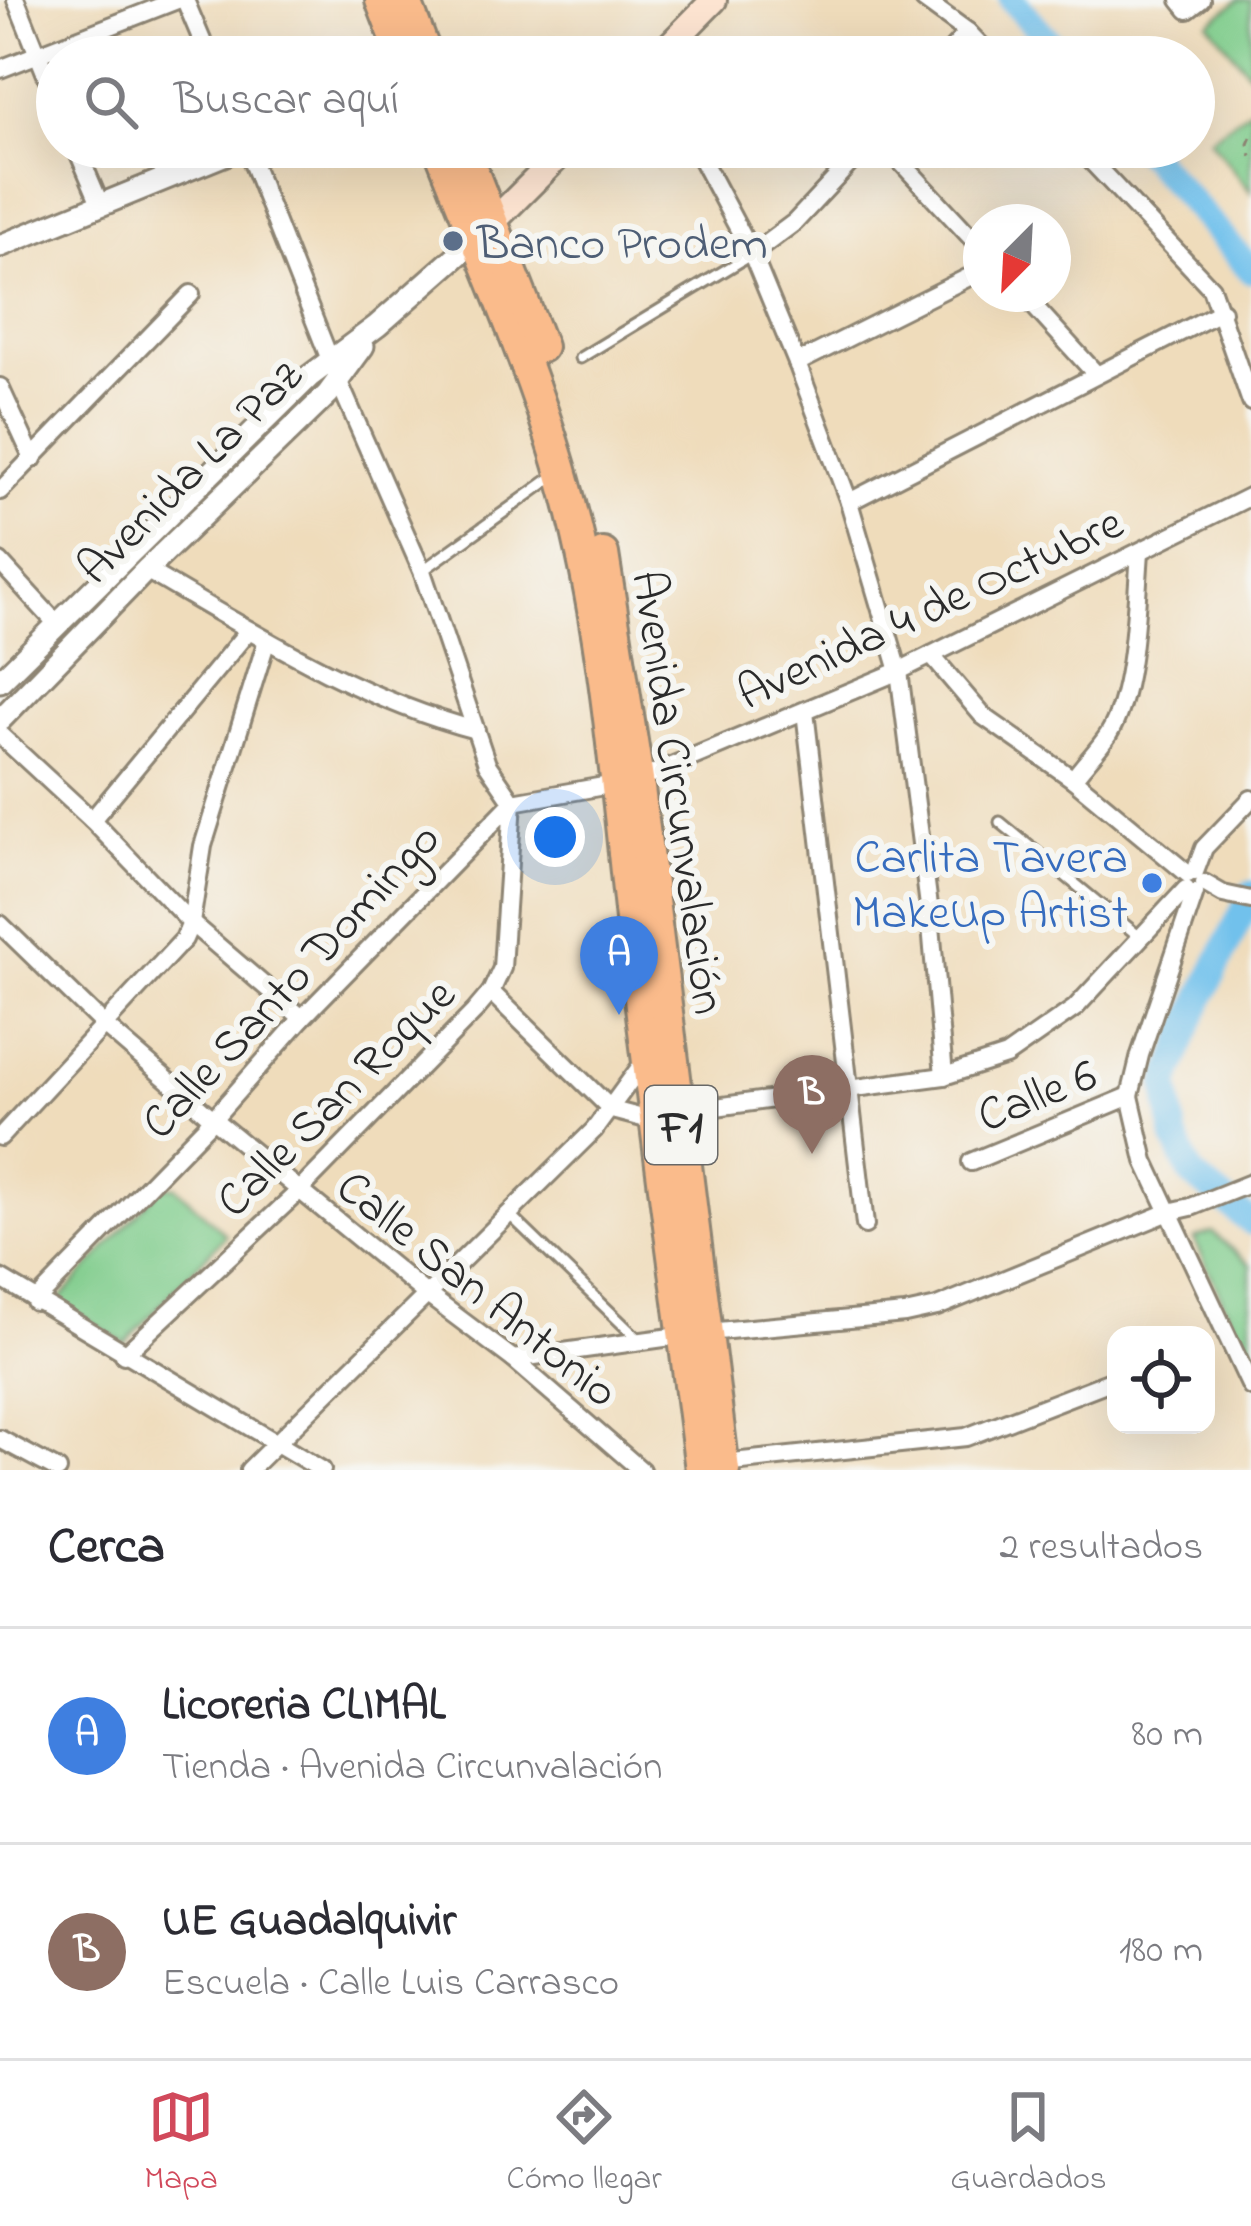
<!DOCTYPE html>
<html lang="es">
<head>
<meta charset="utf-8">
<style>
	body { margin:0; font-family:"Indie Flower",sans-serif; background:#f7f7f7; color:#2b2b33 }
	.controls { position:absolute; right:36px; bottom:36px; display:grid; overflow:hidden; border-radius:24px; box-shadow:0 12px 48px #0002 }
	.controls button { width:108px; height:108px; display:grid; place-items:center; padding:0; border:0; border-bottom:3px solid #e1e1e2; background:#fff; color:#2b2b33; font:60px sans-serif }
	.compass { position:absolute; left:963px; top:204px; width:108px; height:108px; border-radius:50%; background:#fff; box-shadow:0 12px 48px #0002; rotate:204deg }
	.you { position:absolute; left:555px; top:837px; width:42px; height:42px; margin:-30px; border:9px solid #fff; border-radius:50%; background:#1a73e8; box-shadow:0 0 0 18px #1a73e833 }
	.badge { display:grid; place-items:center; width:78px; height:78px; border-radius:50%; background:#d1495b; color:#fff; font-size:39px; font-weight:700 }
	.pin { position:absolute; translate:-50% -99px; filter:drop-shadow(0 3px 6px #0008) }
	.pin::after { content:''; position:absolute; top:63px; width:42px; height:36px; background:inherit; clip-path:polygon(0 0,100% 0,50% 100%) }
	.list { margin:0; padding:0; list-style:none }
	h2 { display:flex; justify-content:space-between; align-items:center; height:156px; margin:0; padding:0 48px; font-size:51px }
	h2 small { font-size:39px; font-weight:400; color:#7c7c81 }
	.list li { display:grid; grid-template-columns:78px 1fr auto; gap:36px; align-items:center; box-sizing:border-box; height:216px; padding:0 48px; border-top:3px solid #e1e1e2 }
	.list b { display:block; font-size:45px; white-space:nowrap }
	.list p { margin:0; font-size:39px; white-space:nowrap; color:#7c7c81 }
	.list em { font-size:39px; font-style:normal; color:#7c7c81 }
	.icon { flex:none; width:66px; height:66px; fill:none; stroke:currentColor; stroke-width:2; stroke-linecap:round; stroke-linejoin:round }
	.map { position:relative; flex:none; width:1251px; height:1470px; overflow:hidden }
	.search { position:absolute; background:#fff; box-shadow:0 12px 48px #0002; left:36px; right:36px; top:36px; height:132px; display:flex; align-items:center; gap:30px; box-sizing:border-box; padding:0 42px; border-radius:66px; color:#7c7c81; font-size:45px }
	.sheet { height:588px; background:#fff }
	nav { display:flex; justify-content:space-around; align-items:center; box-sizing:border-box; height:168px; border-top:3px solid #e1e1e2; background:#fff; font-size:33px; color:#7c7c81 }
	nav a { display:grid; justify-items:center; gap:6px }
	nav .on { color:#d1495b }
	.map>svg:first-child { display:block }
	.green { fill:#7fcc8b; stroke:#557c5b; stroke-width:3 }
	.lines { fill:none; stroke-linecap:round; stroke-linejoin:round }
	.river { stroke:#71c1ec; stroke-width:27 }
	.service-casing { stroke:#8d8473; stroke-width:15 }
	.minor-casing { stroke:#8d8473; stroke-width:22 }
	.tertiary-casing { stroke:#8d8473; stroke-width:27 }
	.secondary-casing { stroke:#8d8473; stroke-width:30 }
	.trunk-casing { stroke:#8d8473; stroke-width:36 }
	.path { stroke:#8d8473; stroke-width:3; stroke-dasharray:9 9; stroke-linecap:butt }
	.service { stroke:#fff; stroke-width:9 }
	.minor { stroke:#fff; stroke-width:16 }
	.tertiary { stroke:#fff; stroke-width:21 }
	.secondary { stroke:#fde4d1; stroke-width:24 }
	.trunk { stroke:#fabb8b; stroke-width:30 }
	.service-dot { fill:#5c6f8a; stroke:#f6f6f2; stroke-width:4.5 }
	.shop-dot { fill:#3f7fe0; stroke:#f6f6f2; stroke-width:4.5 }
	.labels { text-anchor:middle; stroke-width:12; stroke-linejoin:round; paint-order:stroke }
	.shield { fill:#f6f6f2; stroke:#686867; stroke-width:3 }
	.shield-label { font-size:45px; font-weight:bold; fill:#2b2b2b }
	.service-label { font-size:48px; fill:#4e5e75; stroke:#f6f6f2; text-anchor:start }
	.street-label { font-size:48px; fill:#2b2b2b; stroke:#f6f6f2 }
	.shop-label { font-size:48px; fill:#366cbe; stroke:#f6f6f2; text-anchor:end }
</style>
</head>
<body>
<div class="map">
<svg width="1251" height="1470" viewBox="0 0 1251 1470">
	<rect width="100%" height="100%" fill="#f6f6f2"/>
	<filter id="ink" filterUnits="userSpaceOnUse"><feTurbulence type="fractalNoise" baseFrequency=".00833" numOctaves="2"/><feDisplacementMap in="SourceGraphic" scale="24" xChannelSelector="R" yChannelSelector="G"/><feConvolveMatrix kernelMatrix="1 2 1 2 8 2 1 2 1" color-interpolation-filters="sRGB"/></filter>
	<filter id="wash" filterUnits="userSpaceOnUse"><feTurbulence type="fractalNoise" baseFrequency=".004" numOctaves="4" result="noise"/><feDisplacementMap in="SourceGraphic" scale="48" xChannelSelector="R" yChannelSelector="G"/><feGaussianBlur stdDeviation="2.7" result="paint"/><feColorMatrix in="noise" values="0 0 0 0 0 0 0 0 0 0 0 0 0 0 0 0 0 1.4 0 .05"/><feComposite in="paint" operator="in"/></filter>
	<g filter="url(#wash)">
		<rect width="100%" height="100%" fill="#efdcbb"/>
		<g class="green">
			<path d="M 1239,0 L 1251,0 L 1251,75 L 1209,23 Z"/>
			<path d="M 1251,108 L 1251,192 L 1209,139 Z"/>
			<path d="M 162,1186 L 176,1187 L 226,1235 L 125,1343 L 57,1302 Z"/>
			<path d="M 1212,1232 L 1251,1265 L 1251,1361 L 1194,1239 Z"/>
		</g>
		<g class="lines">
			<g class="river">
				<path d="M 1012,0 L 1063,57"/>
				<path d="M 1142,147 L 1251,270"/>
				<path d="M 1251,894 L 1192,1019 L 1167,1084 L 1175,1138 L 1192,1175 L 1251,1222"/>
			</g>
		</g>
	</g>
	<g filter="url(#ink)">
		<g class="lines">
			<defs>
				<g id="service">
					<path d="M 580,358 L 752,254"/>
					<path d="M 422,571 L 557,474"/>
					<path d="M 1000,822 L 1141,938"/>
					<path d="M 508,1213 L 640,1341"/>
				</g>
				<g id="minor">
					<path d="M 16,0 L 57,102"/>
					<path d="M 185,0 L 209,57"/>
					<path d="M 924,0 L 968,32 L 992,57"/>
					<path d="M 1180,0 L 1188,10 L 1201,0"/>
					<path d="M 945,57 L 968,32"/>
					<path d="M 0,69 L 177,0"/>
					<path d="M 76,147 L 101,206"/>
					<path d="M 695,147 L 752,254 L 797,363 L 849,502 L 899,671 L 930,914 L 944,1076"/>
					<path d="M 887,147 L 981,248"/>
					<path d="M 1078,147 L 1211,288 L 1251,402"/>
					<path d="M 752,254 L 795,222 L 865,147"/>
					<path d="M 1023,294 L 1095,373"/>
					<path d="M 797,363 L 981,271"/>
					<path d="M 0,387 L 33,459"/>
					<path d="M 0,491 L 191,294"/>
					<path d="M 849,502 L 1222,311"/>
					<path d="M 0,562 L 56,623"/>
					<path d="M 146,570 C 251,631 357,699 476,730"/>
					<path d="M 931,655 L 983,716 L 1073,779 L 1188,874"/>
					<path d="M 805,711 L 865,1225"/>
					<path d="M 0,735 L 92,820 L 191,923 L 302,1018"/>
					<path d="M 1073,779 C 1084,764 1098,750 1108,735 C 1135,692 1136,602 1140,552"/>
					<path d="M 92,820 L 249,630"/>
					<path d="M 1195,872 L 1204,848 L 1251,799"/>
					<path d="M 1204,883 L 1223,894 L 1251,900"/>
					<path d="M 1195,893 L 1140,1055 L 1130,1096 L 1145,1161 L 1251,1387"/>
					<path d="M 0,924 L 105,1026 L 213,1119 L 425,1293 L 513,1359 L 641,1470"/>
					<path d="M 491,992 L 612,1110 L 654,1121"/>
					<path d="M 679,1112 L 944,1076 L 1006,1056 L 1075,1008 L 1186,889"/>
					<path d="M 0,1137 L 184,939 L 191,923 L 203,846 L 266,643"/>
					<path d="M 971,1162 L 1130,1096"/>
					<path d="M 0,1278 L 322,1470"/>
					<path d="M 35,1302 L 213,1119 L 302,1018 L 513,802 L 638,780 L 899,671 L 1251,496"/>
					<path d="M 124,1355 L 298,1192 L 474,1012 L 491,992 L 502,968 L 513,802 L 487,764 L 422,571 L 338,380 L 246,147"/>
					<path d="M 513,1359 L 707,1332 L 905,1314 L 937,1307 L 1169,1212 L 1191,1207 L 1251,1183"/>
					<path d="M 0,1439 L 58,1470"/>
					<path d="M 723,1463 L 966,1437 L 1116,1379"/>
					<path d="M 249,1470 L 594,1130 L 646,1059"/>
				</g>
				<g id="tertiary">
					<path d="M 0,246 L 243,147"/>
					<path d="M 0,681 L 310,376 L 377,326 L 476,239"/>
					<path d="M 0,720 L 146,570 L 328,394 L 363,346"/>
				</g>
				<g id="secondary">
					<path d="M 658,57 L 714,0"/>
					<path d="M 481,234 L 568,147"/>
				</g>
				<g id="trunk">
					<path d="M 381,0 L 403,57"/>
					<path d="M 405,0 L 427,57"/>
					<path d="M 439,147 C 481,254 529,360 561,470 C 606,624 616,788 634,947 C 654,1121 679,1295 701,1470"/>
					<path d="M 463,147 L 541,347"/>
					<path d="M 603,554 L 638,780 L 724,1470"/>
				</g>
			</defs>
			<use href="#service" class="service-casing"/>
			<use href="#minor" class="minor-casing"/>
			<use href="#tertiary" class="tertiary-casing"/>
			<use href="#secondary" class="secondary-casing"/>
			<use href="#trunk" class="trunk-casing"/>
			<path class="path" d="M 1251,137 L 1248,144 L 1251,157"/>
			<use href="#service" class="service"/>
			<use href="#minor" class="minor"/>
			<use href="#tertiary" class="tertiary"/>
			<use href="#secondary" class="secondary"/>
			<use href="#trunk" class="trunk"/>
		</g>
	</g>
	<circle class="service-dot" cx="453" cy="241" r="12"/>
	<circle class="shop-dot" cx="1152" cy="883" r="12"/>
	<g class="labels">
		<rect class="shield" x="645" y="1086" width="72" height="78" rx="9"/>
		<g class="shield-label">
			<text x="681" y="1141">F1</text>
		</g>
		<g class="service-label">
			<text x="477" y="258">Banco Prodem</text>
		</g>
		<g class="street-label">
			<text transform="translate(188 470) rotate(-45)" y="17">Avenida La Paz</text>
			<text transform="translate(929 606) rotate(-25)" y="17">Avenida 4 de Octubre</text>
			<text transform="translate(681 792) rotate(82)" y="17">Avenida Circunvalación</text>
			<text transform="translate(289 979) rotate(-47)" y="17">Calle Santo Domingo</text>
			<text transform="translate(1036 1093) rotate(-22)" y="17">Calle 6</text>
			<text transform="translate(334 1096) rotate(-45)" y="17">Calle San Roque</text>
			<text transform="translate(479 1287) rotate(39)" y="17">Calle San Antonio</text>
		</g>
		<g class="shop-label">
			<text x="1128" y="872">Carlita Tavera<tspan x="1128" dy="55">MakeUp Artist</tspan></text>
		</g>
	</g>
</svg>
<div class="controls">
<button><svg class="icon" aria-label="locate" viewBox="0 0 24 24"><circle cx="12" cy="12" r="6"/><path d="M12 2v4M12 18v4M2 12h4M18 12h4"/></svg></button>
</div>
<svg class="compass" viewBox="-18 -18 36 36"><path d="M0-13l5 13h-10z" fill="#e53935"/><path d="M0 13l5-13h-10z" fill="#7c7c81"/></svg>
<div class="you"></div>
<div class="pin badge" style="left:619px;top:1015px;background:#3f7fe0">A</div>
<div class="pin badge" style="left:812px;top:1154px;background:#8d6e63">B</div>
<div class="search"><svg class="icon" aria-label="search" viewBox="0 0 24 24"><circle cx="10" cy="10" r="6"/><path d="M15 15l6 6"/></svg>Buscar aquí</div>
</div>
<section class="sheet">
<h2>Cerca<small>2 resultados</small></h2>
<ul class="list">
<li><span class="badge" style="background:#3f7fe0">A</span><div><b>Licoreria CLIMAL</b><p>Tienda · Avenida Circunvalación</p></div><em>80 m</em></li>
<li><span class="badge" style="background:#8d6e63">B</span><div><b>UE Guadalquivir</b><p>Escuela · Calle Luis Carrasco</p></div><em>180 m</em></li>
</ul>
</section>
<nav>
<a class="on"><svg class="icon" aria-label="map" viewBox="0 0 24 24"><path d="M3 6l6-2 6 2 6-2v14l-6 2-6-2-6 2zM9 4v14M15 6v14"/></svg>Mapa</a>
<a><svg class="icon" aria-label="directions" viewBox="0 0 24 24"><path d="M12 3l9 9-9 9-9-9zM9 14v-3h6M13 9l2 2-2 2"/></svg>Cómo llegar</a>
<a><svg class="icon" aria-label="saved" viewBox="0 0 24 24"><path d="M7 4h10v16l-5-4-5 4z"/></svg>Guardados</a>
</nav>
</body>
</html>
